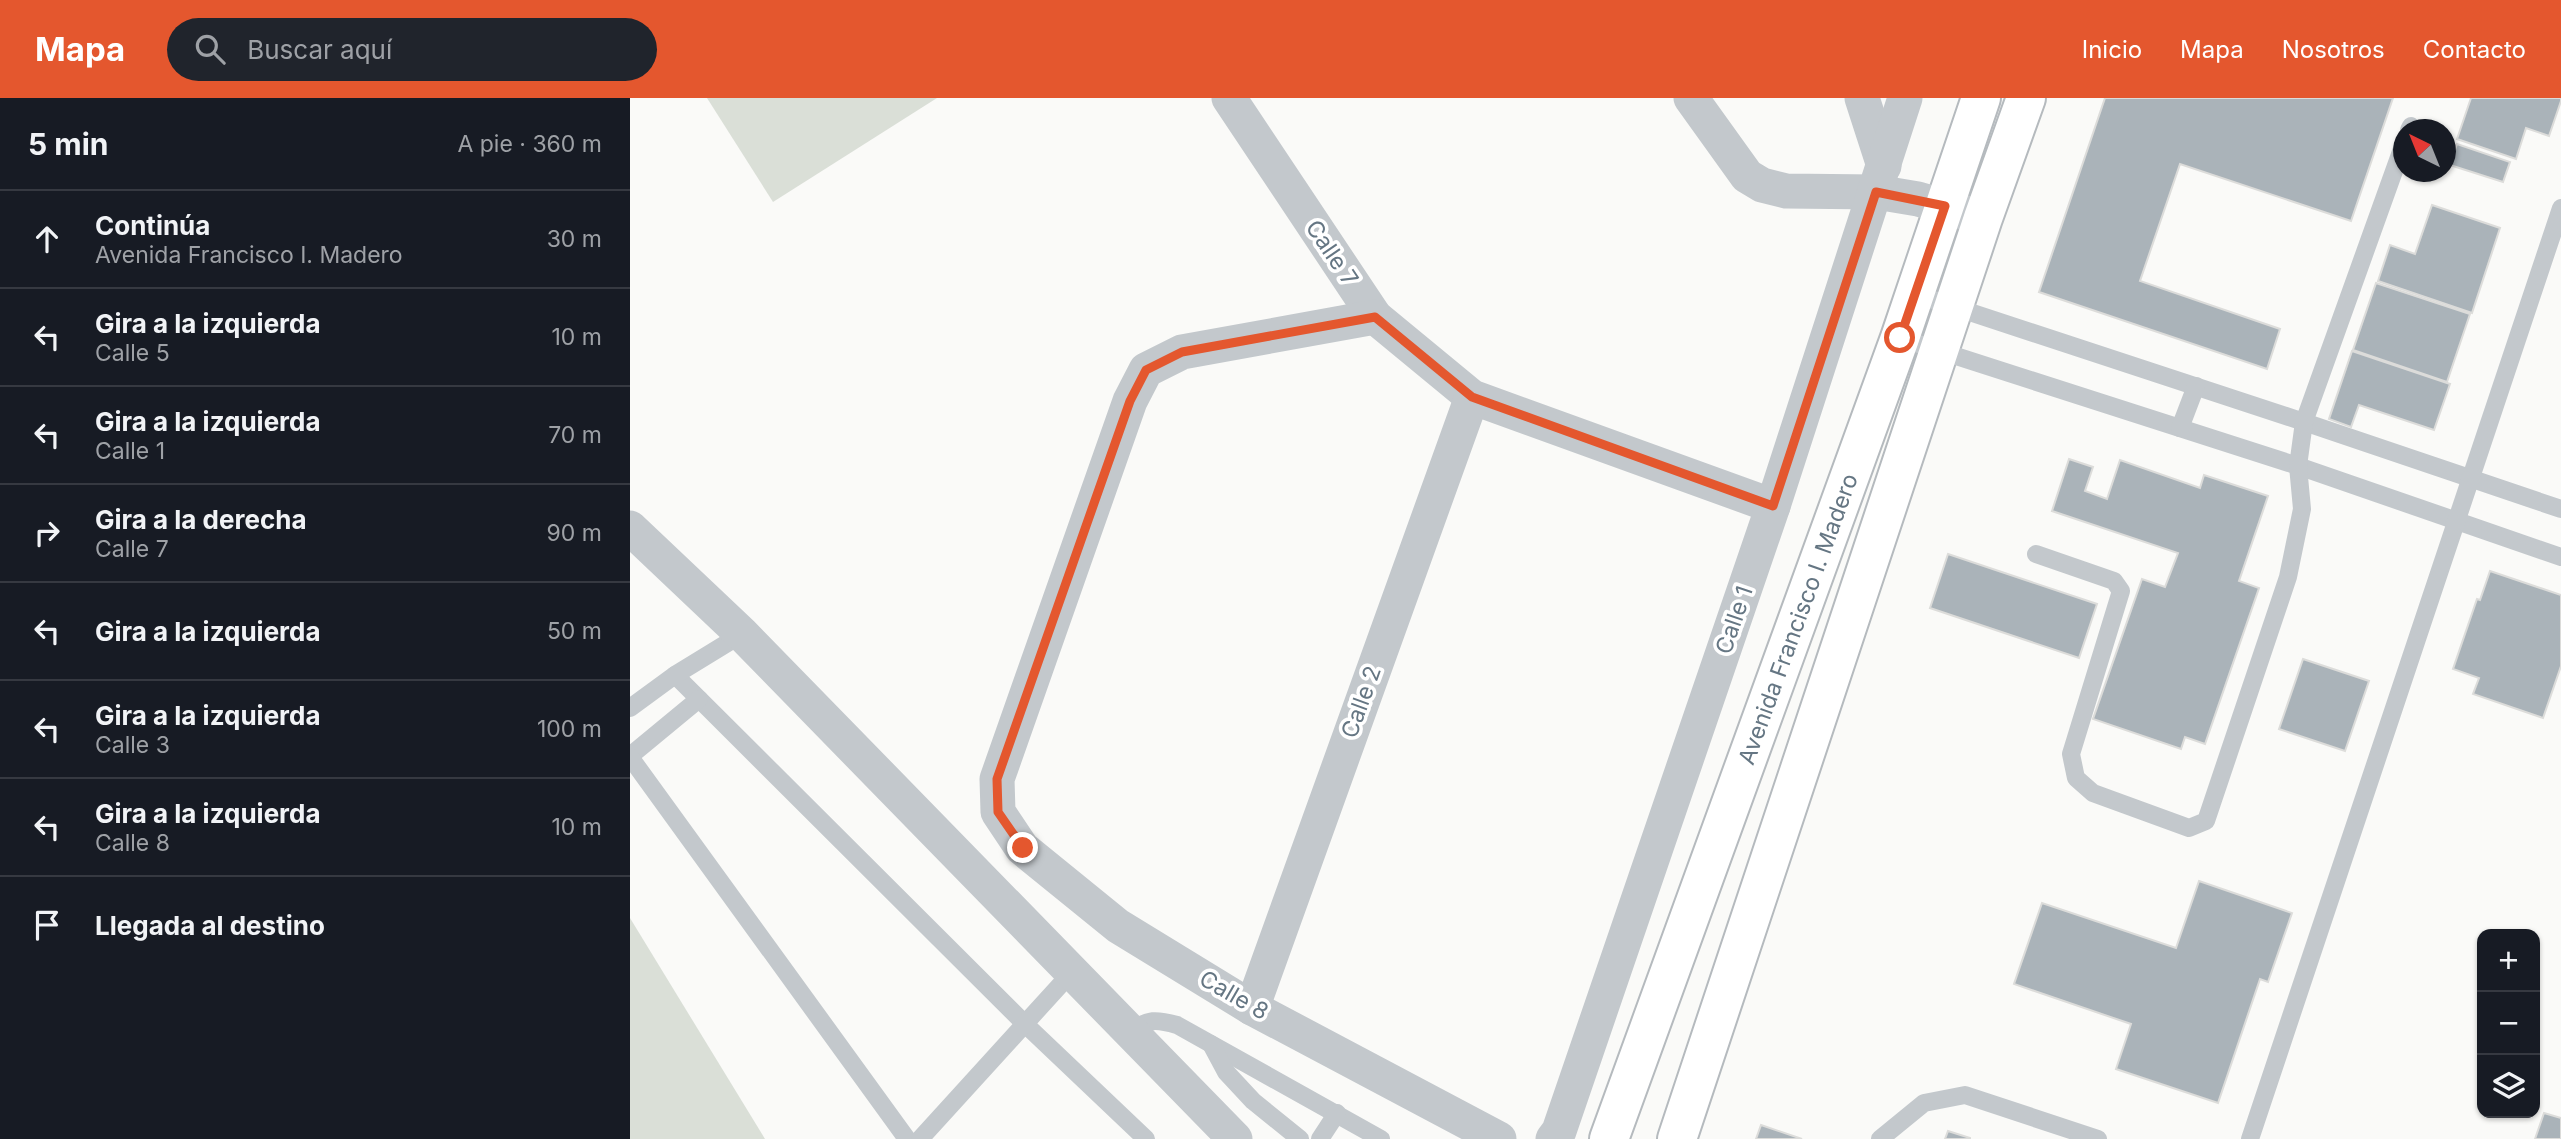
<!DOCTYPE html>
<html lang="es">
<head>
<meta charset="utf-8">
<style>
	body { margin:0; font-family:Inter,sans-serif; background:#20242c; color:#f1f3f6 }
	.controls { position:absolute; right:21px; bottom:21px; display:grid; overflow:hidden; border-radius:14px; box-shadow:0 2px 5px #0004 }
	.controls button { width:63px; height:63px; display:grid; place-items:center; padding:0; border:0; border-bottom:2px solid #363941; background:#171b24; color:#f1f3f6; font:35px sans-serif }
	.compass { position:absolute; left:1763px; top:21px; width:63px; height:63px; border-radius:50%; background:#171b24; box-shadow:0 2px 5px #0004; rotate:317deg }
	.stop { position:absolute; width:21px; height:21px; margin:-16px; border:5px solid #e4572e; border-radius:50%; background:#fff }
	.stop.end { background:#e4572e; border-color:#fff; box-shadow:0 2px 7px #0008 }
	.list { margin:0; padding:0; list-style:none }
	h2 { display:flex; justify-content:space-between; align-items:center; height:91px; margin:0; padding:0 28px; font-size:30px }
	h2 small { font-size:23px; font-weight:400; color:#9ea1a6 }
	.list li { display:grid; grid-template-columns:46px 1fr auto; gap:21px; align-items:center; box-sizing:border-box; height:98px; padding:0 28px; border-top:2px solid #363941 }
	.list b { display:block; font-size:26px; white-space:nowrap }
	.list p { margin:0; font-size:23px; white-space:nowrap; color:#9ea1a6 }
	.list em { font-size:23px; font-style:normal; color:#9ea1a6 }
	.icon { flex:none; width:38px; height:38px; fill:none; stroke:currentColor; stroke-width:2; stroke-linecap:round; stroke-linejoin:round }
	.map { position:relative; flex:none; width:1931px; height:1041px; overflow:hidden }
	header { display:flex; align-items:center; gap:42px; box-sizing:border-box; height:98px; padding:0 35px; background:#e4572e; color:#fff }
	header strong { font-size:33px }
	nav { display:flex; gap:38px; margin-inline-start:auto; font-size:24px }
	.search { width:490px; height:63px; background:#20242c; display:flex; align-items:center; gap:18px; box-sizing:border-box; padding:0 24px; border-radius:38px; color:#9ea1a6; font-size:26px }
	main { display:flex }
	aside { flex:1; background:#171b24 }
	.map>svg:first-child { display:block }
	.green { fill:#dadfd7 }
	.building { fill:#aab3b9; stroke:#dcdcda; stroke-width:2 }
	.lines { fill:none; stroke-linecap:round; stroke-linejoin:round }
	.primary-casing { stroke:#b5babe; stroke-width:42 }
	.lane { stroke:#c3c8cc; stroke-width:18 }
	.street { stroke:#c3c8cc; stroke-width:35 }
	.primary { stroke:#fff; stroke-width:38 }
	.route { stroke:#e4572e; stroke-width:9 }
	.labels { text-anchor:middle; stroke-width:7; stroke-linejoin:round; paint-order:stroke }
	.street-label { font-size:23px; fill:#657683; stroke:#fff }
</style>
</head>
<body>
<header>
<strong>Mapa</strong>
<div class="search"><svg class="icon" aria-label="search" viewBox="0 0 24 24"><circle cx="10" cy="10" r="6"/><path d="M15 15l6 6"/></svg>Buscar aquí</div>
<nav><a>Inicio</a><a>Mapa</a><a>Nosotros</a><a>Contacto</a></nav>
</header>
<main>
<aside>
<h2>5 min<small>A pie · 360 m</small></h2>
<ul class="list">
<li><svg class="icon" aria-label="ahead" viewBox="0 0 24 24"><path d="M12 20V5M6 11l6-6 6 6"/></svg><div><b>Continúa</b><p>Avenida Francisco I. Madero</p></div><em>30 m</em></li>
<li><svg class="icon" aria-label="left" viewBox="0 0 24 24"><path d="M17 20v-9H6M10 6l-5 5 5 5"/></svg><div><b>Gira a la izquierda</b><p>Calle 5</p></div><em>10 m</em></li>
<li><svg class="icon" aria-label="left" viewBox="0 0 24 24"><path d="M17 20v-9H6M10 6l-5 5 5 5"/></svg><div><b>Gira a la izquierda</b><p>Calle 1</p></div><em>70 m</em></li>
<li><svg class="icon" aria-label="right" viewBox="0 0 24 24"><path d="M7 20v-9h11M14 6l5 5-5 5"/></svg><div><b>Gira a la derecha</b><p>Calle 7</p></div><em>90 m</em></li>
<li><svg class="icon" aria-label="left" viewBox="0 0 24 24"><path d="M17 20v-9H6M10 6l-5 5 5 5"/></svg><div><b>Gira a la izquierda</b></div><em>50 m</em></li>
<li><svg class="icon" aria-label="left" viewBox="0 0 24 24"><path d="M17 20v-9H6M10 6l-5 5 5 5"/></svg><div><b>Gira a la izquierda</b><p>Calle 3</p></div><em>100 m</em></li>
<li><svg class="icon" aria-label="left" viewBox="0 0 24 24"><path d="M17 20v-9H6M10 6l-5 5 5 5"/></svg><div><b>Gira a la izquierda</b><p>Calle 8</p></div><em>10 m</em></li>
<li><svg class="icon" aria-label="arrive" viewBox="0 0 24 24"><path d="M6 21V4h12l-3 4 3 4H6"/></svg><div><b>Llegada al destino</b></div></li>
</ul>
</aside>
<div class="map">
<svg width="1931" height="1041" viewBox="0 0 1931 1041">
	<rect width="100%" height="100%" fill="#fafaf8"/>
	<g class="green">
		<path d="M 77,0 L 307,0 L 143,104 Z"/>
		<path d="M 0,820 L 135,1041 L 0,1041 Z"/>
	</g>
	<g class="building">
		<path d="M 1475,0 L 1763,0 L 1721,123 L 1550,66 L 1510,183 L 1650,231 L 1637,271 L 1409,194 Z"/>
		<path d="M 1841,0 L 1931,0 L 1931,3 L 1919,38 L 1896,30 L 1886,61 L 1827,41 Z"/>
		<path d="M 1827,46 L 1880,64 L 1873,84 L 1820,67 Z"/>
		<path d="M 1802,107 L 1870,130 L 1842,215 L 1748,183 L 1760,147 L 1785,156 Z"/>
		<path d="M 1746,185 L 1840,216 L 1817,284 L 1723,252 Z"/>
		<path d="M 1722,253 L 1820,286 L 1804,332 L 1729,307 L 1721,329 L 1699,321 Z"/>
		<path d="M 1439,361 L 1463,369 L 1455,393 L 1477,401 L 1490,362 L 1570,390 L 1574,377 L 1638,398 L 1609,483 L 1629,490 L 1575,646 L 1555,639 L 1551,651 L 1463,621 L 1512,481 L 1535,489 L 1548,455 L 1422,413 Z"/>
		<path d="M 1318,456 L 1467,506 L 1449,560 L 1300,510 Z"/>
		<path d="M 1860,473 L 1931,497 L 1931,568 L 1913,620 L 1843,596 L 1849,580 L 1823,571 L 1847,501 L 1850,502 Z"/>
		<path d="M 1673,561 L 1739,583 L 1715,653 L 1649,631 Z"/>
		<path d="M 1569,783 L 1662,815 L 1638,884 L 1630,881 L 1588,1005 L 1486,971 L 1501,926 L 1384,886 L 1412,805 L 1546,850 Z"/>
		<path d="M 1914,1015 L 1931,1020 L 1931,1041 L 1905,1041 Z"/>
		<path d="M 1131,1027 L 1172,1041 L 1126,1041 Z"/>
		<path d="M 1318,1033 L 1340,1040 L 1340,1041 L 1315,1041 Z"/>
	</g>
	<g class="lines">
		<defs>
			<g id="primary">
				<path d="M 979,1041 L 1270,240 L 1351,0"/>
				<path d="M 1047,1041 L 1353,120 L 1396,0"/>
			</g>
		</defs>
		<use href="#primary" class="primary-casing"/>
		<g class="lane">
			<path d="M 1779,32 L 1781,28"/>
			<path d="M 1285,196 L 1674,324 L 1931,411"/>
			<path d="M 1270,240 L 1668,368 L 1931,459"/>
			<path d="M 1550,330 L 1566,288"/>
			<path d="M 1406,456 L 1484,483 L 1491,493 L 1441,656 L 1446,680 L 1463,695 L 1559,730 L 1576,723 L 1658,479 L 1672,411 L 1668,368 L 1674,324 L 1773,48"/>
			<path d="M 45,577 L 396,927 L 516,1041"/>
			<path d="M 0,610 L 45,577 L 112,536"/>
			<path d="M 0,658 L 69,601"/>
			<path d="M 0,659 L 277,1041"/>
			<path d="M 500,933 C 520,921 525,921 547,927 L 751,1041"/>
			<path d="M 581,946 L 596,974 L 623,1003 L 670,1041"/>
			<path d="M 290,1041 L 442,874"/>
			<path d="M 690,1041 L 707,1015"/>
			<path d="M 1250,1041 L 1294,1005 L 1335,997 L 1468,1041"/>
			<path d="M 1620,1041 L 1931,110"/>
		</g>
		<g class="street">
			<path d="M 599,0 L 745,219 L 842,299 L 1143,408"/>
			<path d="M 1061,0 L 1117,78 L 1132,87 L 1156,93 L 1246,94 L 1288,101 L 1353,120"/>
			<path d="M 1232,0 L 1254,68"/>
			<path d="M 745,219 L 552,254 L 516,272 L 500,303 L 367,681 L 368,714 L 392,750 L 488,828 L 622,910 L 869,1041"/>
			<path d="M 0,430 L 112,536 L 605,1041"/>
			<path d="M 622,910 L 842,299"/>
			<path d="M 923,1041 L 929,1033 L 1143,408 L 1275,0"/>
		</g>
		<use href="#primary" class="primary"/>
	</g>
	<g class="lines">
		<path class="route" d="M 393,750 L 368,714 L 367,681 L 500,303 L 516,272 L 552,254 L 745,219 L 842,299 L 1143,408 L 1246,94 L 1315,108 L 1270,240"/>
	</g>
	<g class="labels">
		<g class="street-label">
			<text transform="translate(702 155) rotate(56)" y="8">Calle 7</text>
			<text transform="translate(1168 521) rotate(-70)" y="8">Avenida Francisco I. Madero</text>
			<text transform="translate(1104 522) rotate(-71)" y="8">Calle 1</text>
			<text transform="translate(731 604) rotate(-70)" y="8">Calle 2</text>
			<text transform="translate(604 897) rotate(30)" y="8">Calle 8</text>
		</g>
	</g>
</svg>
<div class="controls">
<button>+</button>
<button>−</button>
<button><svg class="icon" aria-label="layers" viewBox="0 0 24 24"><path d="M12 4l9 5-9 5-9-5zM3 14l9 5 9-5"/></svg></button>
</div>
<svg class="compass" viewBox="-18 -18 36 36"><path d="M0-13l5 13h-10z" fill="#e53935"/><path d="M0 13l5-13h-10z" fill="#9ea1a6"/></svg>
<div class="stop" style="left:1270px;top:240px"></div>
<div class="stop end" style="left:393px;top:750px"></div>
</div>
</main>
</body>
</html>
